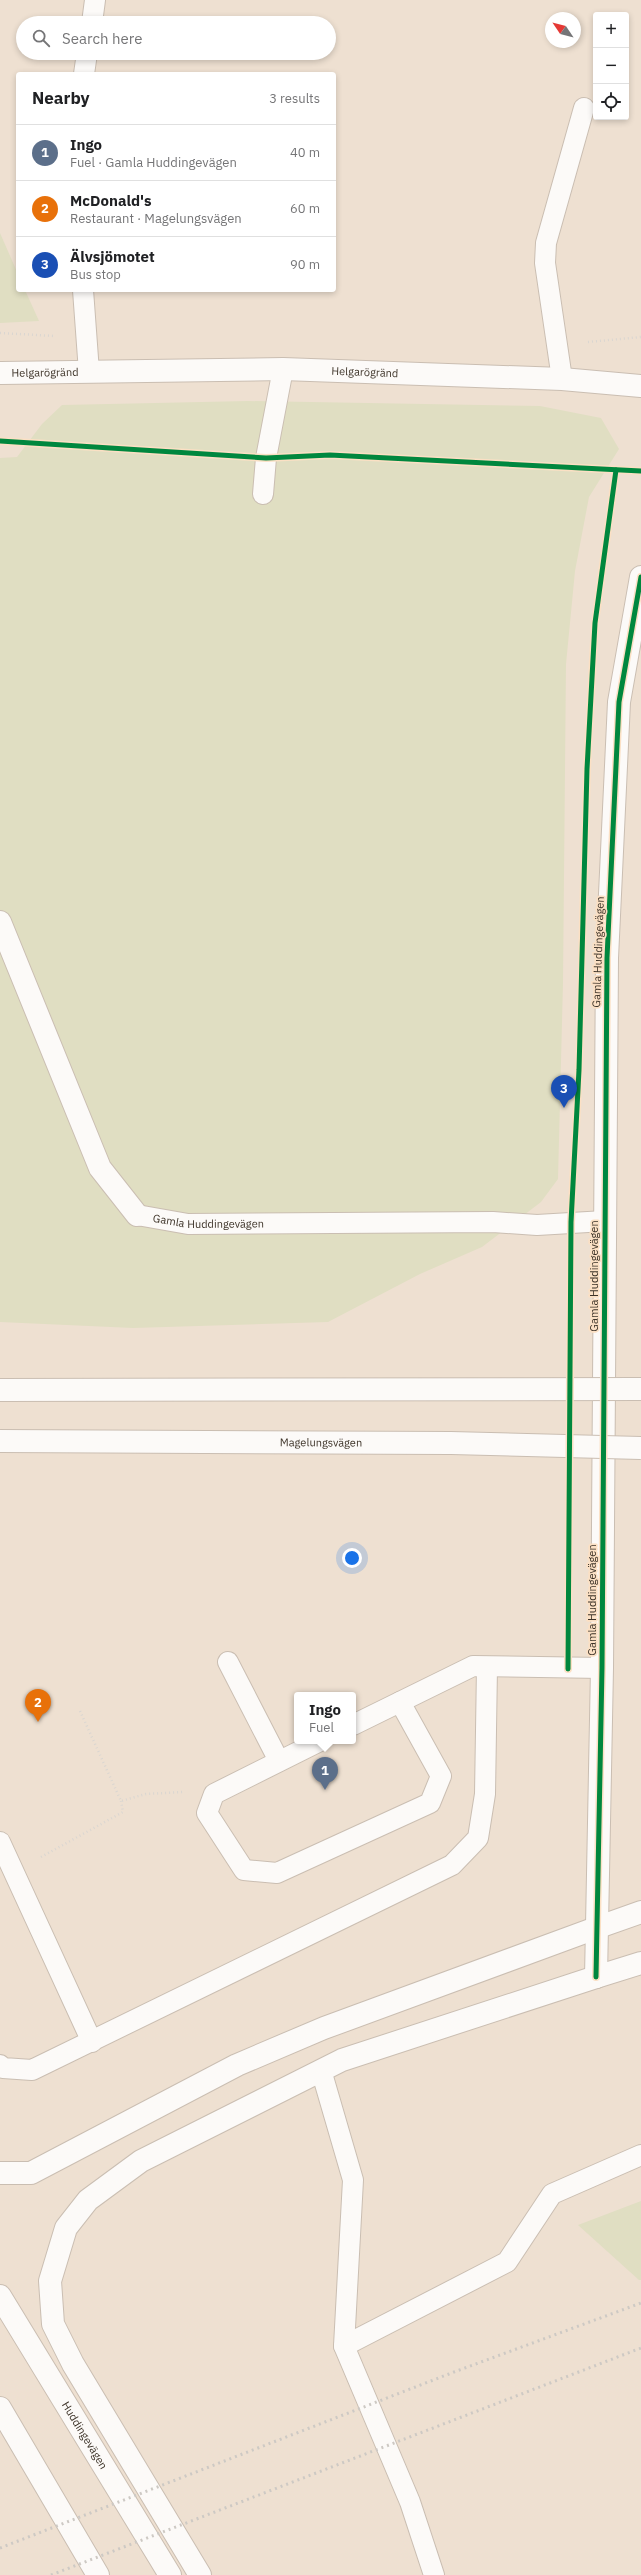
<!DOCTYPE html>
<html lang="en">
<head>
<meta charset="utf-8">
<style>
	body { margin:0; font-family:"IBM Plex Sans",sans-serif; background:#f2f2f2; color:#202124 }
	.controls { position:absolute; right:12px; top:12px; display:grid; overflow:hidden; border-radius:4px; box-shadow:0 2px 6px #0003 }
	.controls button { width:36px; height:36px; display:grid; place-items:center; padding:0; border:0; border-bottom:1px solid #e0e0e0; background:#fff; color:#202124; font:20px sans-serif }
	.compass { position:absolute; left:545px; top:12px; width:36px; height:36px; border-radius:50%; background:#fff; box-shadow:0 2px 6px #0003; rotate:305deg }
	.you { position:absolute; left:352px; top:1558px; width:14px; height:14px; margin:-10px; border:3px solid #fff; border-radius:50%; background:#1a73e8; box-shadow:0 0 0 6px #1a73e833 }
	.badge { display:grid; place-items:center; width:26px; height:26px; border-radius:50%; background:#7b7063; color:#fff; font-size:13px; font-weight:700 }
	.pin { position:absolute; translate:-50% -33px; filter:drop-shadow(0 1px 2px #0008) }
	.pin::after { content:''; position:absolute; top:21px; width:14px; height:12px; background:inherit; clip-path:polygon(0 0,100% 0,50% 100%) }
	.popup { position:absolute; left:294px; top:1692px; width:62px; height:52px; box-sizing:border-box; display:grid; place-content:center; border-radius:4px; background:#fff; filter:drop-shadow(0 1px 3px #0005); font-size:13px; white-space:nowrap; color:#757577 }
	.popup b { font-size:15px; color:#202124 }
	.popup::after { content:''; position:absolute; left:50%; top:100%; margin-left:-8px; border:8px solid transparent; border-top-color:#fff }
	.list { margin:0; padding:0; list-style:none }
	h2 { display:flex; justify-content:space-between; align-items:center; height:52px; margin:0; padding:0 16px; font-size:17px }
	h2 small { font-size:13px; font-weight:400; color:#757577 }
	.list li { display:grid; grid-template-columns:26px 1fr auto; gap:12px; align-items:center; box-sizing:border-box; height:56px; padding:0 16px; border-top:1px solid #e0e0e0 }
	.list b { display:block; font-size:15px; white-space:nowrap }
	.list p { margin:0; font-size:13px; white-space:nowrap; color:#757577 }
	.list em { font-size:13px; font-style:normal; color:#757577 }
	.icon { flex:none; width:22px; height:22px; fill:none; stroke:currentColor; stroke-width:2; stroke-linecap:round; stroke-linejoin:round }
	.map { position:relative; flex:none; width:641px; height:2575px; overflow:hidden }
	.search { position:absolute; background:#fff; box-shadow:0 2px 6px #0003; left:16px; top:16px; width:320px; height:44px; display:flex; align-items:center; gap:10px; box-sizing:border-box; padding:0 14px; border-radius:22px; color:#757577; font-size:15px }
	.panel { position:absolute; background:#fff; box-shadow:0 2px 6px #0003; left:16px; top:72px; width:320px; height:220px; border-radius:4px }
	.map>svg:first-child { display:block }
	.green { fill:#e0dec2 }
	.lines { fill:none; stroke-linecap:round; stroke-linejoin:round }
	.service-casing { stroke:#cabeb2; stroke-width:22 }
	.minor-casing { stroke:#cabeb2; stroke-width:24 }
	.tertiary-casing { stroke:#cabeb2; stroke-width:24 }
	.secondary-casing { stroke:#cabeb2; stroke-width:24 }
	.primary-casing { stroke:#cabeb2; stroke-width:24 }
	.path { stroke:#dad6d1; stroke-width:2.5; stroke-dasharray:1 3; stroke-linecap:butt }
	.service { stroke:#fcfaf8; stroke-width:20 }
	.minor { stroke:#fcfaf8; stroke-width:22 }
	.tertiary { stroke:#fcfaf8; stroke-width:22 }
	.secondary { stroke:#fcfaf8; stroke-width:22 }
	.primary { stroke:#fcfaf8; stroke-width:22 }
	.rail { stroke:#cdc9c4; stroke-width:3; stroke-dasharray:2 4; stroke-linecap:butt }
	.secondary-bridge-casing { stroke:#cabeb2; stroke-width:24; stroke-linecap:butt }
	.secondary-bridge { stroke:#fcfaf8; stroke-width:22 }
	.cycleway-casing { stroke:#fbe0c4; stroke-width:8 }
	.cycleway { stroke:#00873e; stroke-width:5 }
	.labels { text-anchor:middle; stroke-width:3.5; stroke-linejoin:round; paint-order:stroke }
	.street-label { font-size:11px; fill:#3d3328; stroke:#fbe0c4 }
</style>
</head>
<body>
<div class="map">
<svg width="641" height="2575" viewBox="0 0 641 2575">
	<rect width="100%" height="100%" fill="#eee0d1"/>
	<g class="green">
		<path d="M 0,233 L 18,274 L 18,290 L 25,290 L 39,321 L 0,323 Z"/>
		<path d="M 248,401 L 540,406 L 601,418 L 619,449 L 589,497 L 575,571 L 566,664 L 563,983 L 558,1179 L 541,1202 L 482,1247 L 420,1274 L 328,1322 L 133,1328 L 0,1322 L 0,458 L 17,457 L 42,424 L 62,405 Z"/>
		<path d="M 641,2201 L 641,2280 L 639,2280 L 578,2225 Z"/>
	</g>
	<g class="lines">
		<defs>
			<g id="service">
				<path d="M 92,23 L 95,0"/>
				<path d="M 84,74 L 87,53"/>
				<path d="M 83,290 L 89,372"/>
				<path d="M 562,379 L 545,263 L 546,243 L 584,108"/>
				<path d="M 263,494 L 266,458 L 283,369"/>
				<path id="s1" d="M 137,1215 L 188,1224 L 493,1222 L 537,1225 L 605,1221"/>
				<path d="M 228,1662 L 279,1761"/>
				<path d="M 353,1725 L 473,1666 L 602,1668"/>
				<path d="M 320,1741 L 214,1794 L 207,1813 L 244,1870 L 277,1873 L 430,1803 L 441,1776 L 400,1702"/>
				<path d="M 0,1842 L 92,2042"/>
				<path d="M 0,2065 L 3,2068 L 32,2070 L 452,1865 L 478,1838 L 485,1794 L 487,1667"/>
				<path d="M 321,2070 L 353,2180 L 344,2346 L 410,2502 L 434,2575"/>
				<path d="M 344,2346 L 507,2262 L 552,2194 L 641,2155"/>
			</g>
			<g id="minor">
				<path id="s2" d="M 1,373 L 283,369 L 562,379 L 641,386"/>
				<path d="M 0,922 L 100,1168 L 137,1215"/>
			</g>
			<path id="tertiary" d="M 596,1977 L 602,1668 L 607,958 L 619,702 L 641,577"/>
			<g id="secondary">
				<path d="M 596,1928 L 641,1912"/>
				<path d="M 596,1977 L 641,1963"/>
			</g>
			<g id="primary">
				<path d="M 0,2173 L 31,2173 L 237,2065 L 324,2028 L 596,1928"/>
				<path id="s3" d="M 0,2296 L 170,2575"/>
				<path d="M 0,2408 L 98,2575"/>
				<path d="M 200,2575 L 73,2364 L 53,2324 L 50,2281 L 66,2228 L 88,2200 L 141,2161 L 342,2060 L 596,1977"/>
			</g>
		</defs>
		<use href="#service" class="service-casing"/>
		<use href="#minor" class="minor-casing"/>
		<use href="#tertiary" class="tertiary-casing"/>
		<use href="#secondary" class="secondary-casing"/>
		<use href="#primary" class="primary-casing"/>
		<g class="path">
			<path d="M 0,333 L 55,336"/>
			<path d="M 588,342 L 641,337"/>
			<path d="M 80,1711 L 121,1801 L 146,1794 L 183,1792"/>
			<path d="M 41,1857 L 123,1812 L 121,1801"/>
		</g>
		<use href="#service" class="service"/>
		<use href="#minor" class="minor"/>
		<use href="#tertiary" class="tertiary"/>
		<use href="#secondary" class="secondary"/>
		<use href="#primary" class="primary"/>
		<g class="rail">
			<path d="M 0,2548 L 454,2372 L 641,2303"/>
			<path d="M 51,2575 L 641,2348"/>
		</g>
		<defs>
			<g id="secondary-bridge">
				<path d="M 0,1390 L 641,1389"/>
				<path id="s4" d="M 0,1441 L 451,1443 L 641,1448"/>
			</g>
		</defs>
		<use href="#secondary-bridge" class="secondary-bridge-casing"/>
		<use href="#secondary-bridge" class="secondary-bridge"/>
		<defs>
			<g id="cycleway">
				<path d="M 0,441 L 266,458 L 330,455 L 641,471"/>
				<path d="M 568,1669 L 571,1222 L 579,1070 L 587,769 L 595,623 L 616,470"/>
				<path d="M 596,1977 L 602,1668 L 607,958 L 619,702 L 641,577"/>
			</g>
		</defs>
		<use href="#cycleway" class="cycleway-casing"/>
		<use href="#cycleway" class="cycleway"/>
	</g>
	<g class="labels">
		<g class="street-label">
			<text dy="4" stroke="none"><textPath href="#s2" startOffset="364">Helgarögränd</textPath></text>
			<text dy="4" stroke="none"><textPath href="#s2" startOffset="44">Helgarögränd</textPath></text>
			<text transform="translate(598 952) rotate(-88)" y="4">Gamla Huddingevägen</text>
			<text dy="4" stroke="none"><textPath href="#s1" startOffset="72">Gamla Huddingevägen</textPath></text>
			<text transform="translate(594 1276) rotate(-90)" y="4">Gamla Huddingevägen</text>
			<text dy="4" stroke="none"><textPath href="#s4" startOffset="321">Magelungsvägen</textPath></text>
			<text transform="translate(592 1600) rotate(-90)" y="4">Gamla Huddingevägen</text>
			<text dy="4" stroke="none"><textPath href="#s3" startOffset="163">Huddingevägen</textPath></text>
		</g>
	</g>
</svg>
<div class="controls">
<button>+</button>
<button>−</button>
<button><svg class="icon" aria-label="locate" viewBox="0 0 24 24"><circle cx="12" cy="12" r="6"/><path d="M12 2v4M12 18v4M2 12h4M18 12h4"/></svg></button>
</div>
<svg class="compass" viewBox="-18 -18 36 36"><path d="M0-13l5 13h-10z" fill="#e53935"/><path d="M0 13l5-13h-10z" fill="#757577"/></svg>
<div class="you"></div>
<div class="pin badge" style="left:325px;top:1790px;background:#5c6f8a">1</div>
<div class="popup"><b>Ingo</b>Fuel</div>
<div class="pin badge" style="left:38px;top:1722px;background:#e8710a">2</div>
<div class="pin badge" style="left:564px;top:1108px;background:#1a4fb4">3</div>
<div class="search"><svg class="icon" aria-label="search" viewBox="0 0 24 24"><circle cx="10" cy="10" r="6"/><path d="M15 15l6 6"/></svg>Search here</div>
<section class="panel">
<h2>Nearby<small>3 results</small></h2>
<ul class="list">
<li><span class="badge" style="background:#5c6f8a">1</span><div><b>Ingo</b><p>Fuel · Gamla Huddingevägen</p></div><em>40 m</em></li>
<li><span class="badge" style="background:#e8710a">2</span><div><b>McDonald's</b><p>Restaurant · Magelungsvägen</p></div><em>60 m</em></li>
<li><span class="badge" style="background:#1a4fb4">3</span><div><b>Älvsjömotet</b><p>Bus stop</p></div><em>90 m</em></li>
</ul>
</section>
</div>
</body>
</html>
